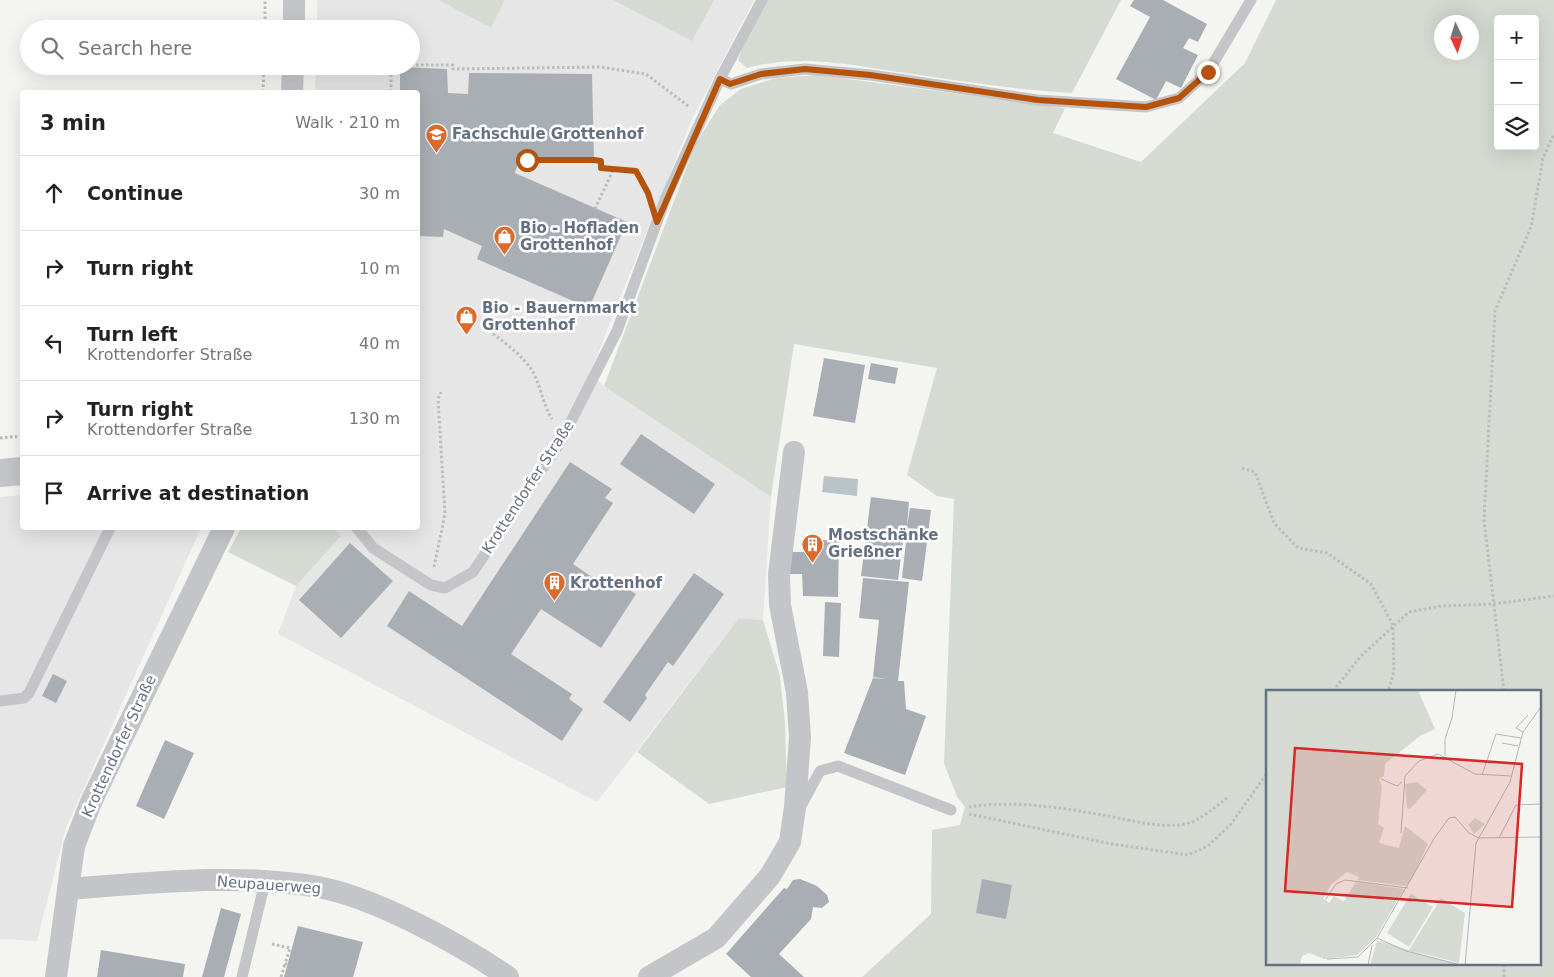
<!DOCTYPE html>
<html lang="en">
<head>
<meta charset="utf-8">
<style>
	body { margin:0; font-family:"DejaVu Sans",sans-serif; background:#f6f6f6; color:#222 }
	.controls { position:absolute; right:15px; top:15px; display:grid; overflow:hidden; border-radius:5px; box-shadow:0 5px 20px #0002 }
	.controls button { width:45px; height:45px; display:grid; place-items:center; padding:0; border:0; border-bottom:1px solid #e0e0e0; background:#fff; color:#222; font:25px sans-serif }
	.compass { position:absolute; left:1434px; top:15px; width:45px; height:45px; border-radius:50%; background:#fff; box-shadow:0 5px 20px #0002; rotate:176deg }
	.stop { position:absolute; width:15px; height:15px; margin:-11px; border:4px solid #b45309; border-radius:50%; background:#fff }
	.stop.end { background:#b45309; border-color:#fff; box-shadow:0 1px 5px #0008 }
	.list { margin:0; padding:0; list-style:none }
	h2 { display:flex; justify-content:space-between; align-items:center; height:65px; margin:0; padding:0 20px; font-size:21px }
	h2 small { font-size:16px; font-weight:400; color:#767676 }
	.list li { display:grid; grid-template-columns:32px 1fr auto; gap:15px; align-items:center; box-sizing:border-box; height:75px; padding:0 20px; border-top:1px solid #e0e0e0 }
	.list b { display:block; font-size:19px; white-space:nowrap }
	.list p { margin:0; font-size:16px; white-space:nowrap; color:#767676 }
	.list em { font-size:16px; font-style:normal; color:#767676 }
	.icon { flex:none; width:28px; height:28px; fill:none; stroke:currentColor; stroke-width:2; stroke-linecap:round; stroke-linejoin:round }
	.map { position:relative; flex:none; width:1554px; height:977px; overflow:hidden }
	.search { position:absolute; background:#fff; box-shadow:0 5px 20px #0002; left:20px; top:20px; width:400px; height:55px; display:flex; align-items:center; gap:12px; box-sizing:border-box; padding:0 18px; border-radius:28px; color:#767676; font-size:19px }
	.panel { position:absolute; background:#fff; box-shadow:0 5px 20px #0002; left:20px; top:90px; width:400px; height:440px; border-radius:5px }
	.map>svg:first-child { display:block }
	.built { fill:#e5e6e5 }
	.green { fill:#d5dbd2; fill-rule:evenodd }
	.water { fill:#bac3c8 }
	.building { fill:#a9aeb5 }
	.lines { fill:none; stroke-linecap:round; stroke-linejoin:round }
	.path { stroke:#babcbe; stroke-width:3; stroke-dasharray:2.5 2.5; stroke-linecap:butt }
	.service { stroke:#c3c5c9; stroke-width:11 }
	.minor { stroke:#c3c5c9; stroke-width:22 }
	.tertiary { stroke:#c3c5c9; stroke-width:28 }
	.route { stroke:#b45309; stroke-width:6 }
	.labels { text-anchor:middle; stroke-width:5; stroke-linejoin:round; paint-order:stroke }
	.poi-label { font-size:15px; font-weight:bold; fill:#657181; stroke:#fff; text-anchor:start }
	.street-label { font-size:15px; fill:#657181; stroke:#fff }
	.inset-road { fill:none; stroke:#b2b8bd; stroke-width:1 }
	.view { fill:#d62828; fill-opacity:0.15; stroke:#d62828; stroke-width:2.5 }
	.inset-edge { fill:none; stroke:#657181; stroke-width:2.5 }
</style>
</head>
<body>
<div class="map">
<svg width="1554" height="977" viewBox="0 0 1554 977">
	<rect width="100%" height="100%" fill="#f4f5f1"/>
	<g class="built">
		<path d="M 317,0 L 438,0 L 490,28 L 505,0 L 754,0 L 692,119 L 590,373 L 604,386 L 771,497 L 763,620 L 739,618 L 597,802 L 278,634 L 296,586 L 341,536 L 334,528 L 418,528 L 418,92 L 315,92 L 316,66 L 411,66 L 411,29 L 317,29 Z"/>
		<path d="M 22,495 L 22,528 L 201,528 L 66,828 L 37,941 L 0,939 L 0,497 Z"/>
	</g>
	<g class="green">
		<path d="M 438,0 L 505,0 L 491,28 Z"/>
		<path d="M 613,0 L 714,0 L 692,41 Z"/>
		<path d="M 767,0 L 1121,0 L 1072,93 C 1013,90 956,80 898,72 C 847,64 798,54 747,68 L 738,60 L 746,39 Z"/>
		<path d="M 1276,0 L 1554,0 L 1554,977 L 862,977 L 931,914 L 932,830 L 960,825 L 965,807 L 957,797 L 944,763 L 954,499 L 937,496 L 907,475 L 937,368 L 794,344 L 771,497 L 604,386 L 696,143 L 720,105 L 741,89 L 776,78 L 818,75 L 1065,108 L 1053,133 L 1141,162 L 1245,63 ZM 1498,19 L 1535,19 L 1535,146 L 1498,146 ZM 1442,22 L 1472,22 L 1472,52 L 1442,52 ZM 1268,691 L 1540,691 L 1540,963 L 1268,963 Z"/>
		<path d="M 241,528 L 334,528 L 341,536 L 296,586 L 228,552 Z"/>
		<path d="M 739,618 L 763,620 L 780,676 L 785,723 L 787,787 L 709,804 L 637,752 Z"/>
	</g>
	<path class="water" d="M 824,476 L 858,479 L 857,496 L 822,492 Z"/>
	<g class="building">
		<path d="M 1134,0 L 1163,0 L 1207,24 L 1198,42 L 1189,38 L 1183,48 L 1198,55 L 1181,88 L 1166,81 L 1156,100 L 1116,79 L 1150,17 L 1130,6 Z"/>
		<path d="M 400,67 L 447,69 L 448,93 L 468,94 L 469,73 L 592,74 L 594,163 L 518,163 L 515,173 L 627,222 L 589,308 L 477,259 L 482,246 L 444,229 L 443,237 L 418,236 L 418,92 L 400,92 Z"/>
		<path d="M 824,358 L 865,365 L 855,423 L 813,416 Z"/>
		<path d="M 871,363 L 898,368 L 895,384 L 868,379 Z"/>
		<path d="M 641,434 L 715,484 L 694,514 L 620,464 Z"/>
		<path d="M 570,462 L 612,489 L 605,498 L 613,503 L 573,564 L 602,584 L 607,576 L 636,594 L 601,648 L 541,609 L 511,654 L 572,694 L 569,699 L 583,709 L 562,741 L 387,626 L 409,591 L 462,626 Z"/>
		<path d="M 871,497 L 909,502 L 907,526 L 910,508 L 931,510 L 922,581 L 902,578 L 906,541 L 903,541 L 898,580 L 861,576 Z"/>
		<path d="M 805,540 L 839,540 L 838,597 L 803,596 L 802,574 L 785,574 L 785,552 L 805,552 Z"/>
		<path d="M 350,543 L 393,581 L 341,638 L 299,600 Z"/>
		<path d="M 694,573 L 724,594 L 673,666 L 668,662 L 645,695 L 647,698 L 630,722 L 603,702 Z"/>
		<path d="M 863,578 L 909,582 L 898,681 L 904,681 L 906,709 L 926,716 L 905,775 L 844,753 L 873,678 L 887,679 L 873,677 L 879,620 L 859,618 Z"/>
		<path d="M 825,602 L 841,603 L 839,657 L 823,656 Z"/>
		<path d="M 53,674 L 67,681 L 56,703 L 42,696 Z"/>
		<path d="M 165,740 L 194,753 L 164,819 L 136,806 Z"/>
		<path d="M 800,879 L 817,886 L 827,895 L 829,902 L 822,908 L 813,907 L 811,919 L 779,954 L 804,977 L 751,977 L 726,954 L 784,888 L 787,889 L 793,880 Z"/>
		<path d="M 982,879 L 1012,885 L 1006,919 L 976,913 Z"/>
		<path d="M 221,908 L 241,914 L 224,977 L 202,977 Z"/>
		<path d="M 298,926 L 363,942 L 353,977 L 284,977 Z"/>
		<path d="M 101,950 L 185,964 L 183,977 L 97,977 Z"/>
	</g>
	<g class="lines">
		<g class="path">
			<path d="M 265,29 L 265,0"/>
			<path d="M 411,65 L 453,65 L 453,69 L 600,67 L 646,74 L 688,106"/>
			<path d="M 263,92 L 264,66"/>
			<path d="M 391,92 L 391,66"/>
			<path d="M 527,159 L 601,161 L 601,168 L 636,171 L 647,193"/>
			<path d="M 595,209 L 614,168"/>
			<path d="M 493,334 C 507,344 524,357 533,372 C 541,387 543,405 552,419"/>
			<path d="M 0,438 L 22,436"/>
			<path d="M 1242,468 L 1255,472 L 1274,523 L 1298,548 L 1327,553 L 1371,584 L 1393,625 L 1394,672 L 1388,691"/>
			<path d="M 434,567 L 445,514 L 438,399 L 441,392"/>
			<path d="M 1333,691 L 1361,656 L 1409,612 L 1441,606 L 1493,604 L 1554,596"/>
			<path d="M 1504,691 L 1484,520 L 1495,311 L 1531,227 L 1543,158 L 1554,134"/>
			<path d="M 969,807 C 1013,800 1058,807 1102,815 C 1128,819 1158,829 1185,824 C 1201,820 1214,808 1227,798"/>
			<path d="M 969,814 L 1112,844 L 1188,855 L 1208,846 L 1231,824 L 1268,772"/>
			<path d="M 272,944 L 290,948 L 285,964 L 288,964"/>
			<path d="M 281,977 L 285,964"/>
			<path d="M 1504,977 L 1504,963"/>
		</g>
		<g class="service">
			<path d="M 720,79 L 731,84 L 761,74 L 805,69 L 871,75 L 1038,100 L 1146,107 L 1179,98 L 1208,72 L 1251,0"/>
			<path d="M 357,528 L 373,548 L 431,585 L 445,588 L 473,572 L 561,441 L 617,331 L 666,197 L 720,79 L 762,0"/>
			<path d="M 0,701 L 24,698 L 29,693 L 110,528"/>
			<path d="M 796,807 L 801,806 L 820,771 L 838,766 L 951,810"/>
			<path d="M 242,977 L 265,882"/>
		</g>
		<g class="minor">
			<path d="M 294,29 L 294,0"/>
			<path d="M 292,92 L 293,66"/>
			<path d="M 68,889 C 149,883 237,873 318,887 C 374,897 460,944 508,977"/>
			<path d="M 56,977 L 74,846 L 91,802 L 224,528"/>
			<path d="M 649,977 L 716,938 L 770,876 L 790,842 L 795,807 L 800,737 L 797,692 L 780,605 L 779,574 L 794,452"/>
		</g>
		<path class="tertiary" d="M 0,473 L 22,471"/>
	</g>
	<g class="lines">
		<path class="route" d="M 527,160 L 594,160 L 601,161 L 601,168 L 636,171 L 648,193 L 657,222 L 720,79 L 730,84 L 761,74 L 805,69 L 870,75 L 1038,100 L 1146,107 L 1179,98 L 1208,72"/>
	</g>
	<defs>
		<symbol id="school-pin" viewBox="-11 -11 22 30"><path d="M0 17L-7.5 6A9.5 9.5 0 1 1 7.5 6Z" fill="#da6b2c" stroke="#fff"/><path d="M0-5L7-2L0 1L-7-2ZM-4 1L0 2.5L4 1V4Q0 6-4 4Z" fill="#fff"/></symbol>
		<symbol id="shop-pin" viewBox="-11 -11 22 30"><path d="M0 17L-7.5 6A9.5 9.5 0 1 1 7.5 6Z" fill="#da6b2c" stroke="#fff"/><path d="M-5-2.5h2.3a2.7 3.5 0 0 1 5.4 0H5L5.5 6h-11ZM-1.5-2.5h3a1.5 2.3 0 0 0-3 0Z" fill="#fff"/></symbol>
		<symbol id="building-pin" viewBox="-11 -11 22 30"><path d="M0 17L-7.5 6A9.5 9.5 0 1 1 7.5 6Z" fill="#da6b2c" stroke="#fff"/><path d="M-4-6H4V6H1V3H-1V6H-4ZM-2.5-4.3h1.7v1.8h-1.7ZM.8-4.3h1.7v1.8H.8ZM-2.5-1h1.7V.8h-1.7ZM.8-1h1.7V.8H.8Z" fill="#fff"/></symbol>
	</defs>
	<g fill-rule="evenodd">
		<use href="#school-pin" x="424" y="122" width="25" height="34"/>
		<use href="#shop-pin" x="492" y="224" width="25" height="34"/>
		<use href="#shop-pin" x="454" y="304" width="25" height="34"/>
		<use href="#building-pin" x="800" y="532" width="25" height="34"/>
		<use href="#building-pin" x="542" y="570" width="25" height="34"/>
	</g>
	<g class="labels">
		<g class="poi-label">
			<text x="452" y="139">Fachschule Grottenhof</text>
			<text x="520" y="233">Bio - Hofladen<tspan x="520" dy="17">Grottenhof</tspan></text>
			<text x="482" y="313">Bio - Bauernmarkt<tspan x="482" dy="17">Grottenhof</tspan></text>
			<text x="828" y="540">Mostschänke<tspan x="828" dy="17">Grießner</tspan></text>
			<text x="570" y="588">Krottenhof</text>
		</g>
		<g class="street-label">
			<text transform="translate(528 487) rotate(-57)" y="5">Krottendorfer Straße</text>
			<text transform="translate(119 746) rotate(-65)" y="5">Krottendorfer Straße</text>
			<text transform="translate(269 885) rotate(4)" y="5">Neupauerweg</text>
		</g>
	</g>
	<g transform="translate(1266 690)">
		<rect width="275" height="275" fill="#f4f5f1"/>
		<path d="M 0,0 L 152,0 L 169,39 L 154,46 L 119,74 L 118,86 L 113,89 L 116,96 L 112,134 L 118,138 L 113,153 L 133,158 L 139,136 L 162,154 L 146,189 L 139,196 L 91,190 L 93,187 L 81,182 L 65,195 L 57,208 L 63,213 L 68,206 L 78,211 L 90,192 L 138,199 L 110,247 L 91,265 L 58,269 L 43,263 L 36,266 L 34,275 L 0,275 ZM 151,92 L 161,100 L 144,119 L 141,118 L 139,94 ZM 209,128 L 219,134 L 208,144 L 202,135 ZM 145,204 L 167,217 L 143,257 L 121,243 ZM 175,208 L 199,223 L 193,273 L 143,260 ZM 111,251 L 114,251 L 192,275 L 104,275 Z" fill="#d5dbd2"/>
		<path class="inset-road" d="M 257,42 L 250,38 L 262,25M 236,53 L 252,56M 179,66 L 179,49 L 186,28 L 190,0M 216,85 L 230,44 L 255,48M 115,89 L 131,96 L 136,92M 135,143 L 139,86 L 153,71 L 172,64 L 209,84 L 245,86M 213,148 L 275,147M 233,148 L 250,115 L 275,114M 60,209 L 70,194 L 79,190 L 142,198M 111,248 L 169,147 L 183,128 L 189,127 L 203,143 L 213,148M 61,269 L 92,267 L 111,248 L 140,261 L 195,275M 102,275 L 106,255M 199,275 L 210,153 L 244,92 L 257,42 L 275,17"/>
		<path class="view" d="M 29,58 L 256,74 L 246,217 L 19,201 Z"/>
		<rect width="275" height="275" class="inset-edge"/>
	</g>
</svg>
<div class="controls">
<button>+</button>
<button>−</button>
<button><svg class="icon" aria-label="layers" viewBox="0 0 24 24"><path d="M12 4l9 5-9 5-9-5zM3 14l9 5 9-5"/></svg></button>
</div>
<svg class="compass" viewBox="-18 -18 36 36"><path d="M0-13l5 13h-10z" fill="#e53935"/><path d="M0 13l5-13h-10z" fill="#767676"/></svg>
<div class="stop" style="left:527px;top:160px"></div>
<div class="stop end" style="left:1208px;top:72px"></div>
<div class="search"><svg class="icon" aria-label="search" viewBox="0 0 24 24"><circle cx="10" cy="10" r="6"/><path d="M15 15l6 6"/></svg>Search here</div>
<section class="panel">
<h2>3 min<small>Walk · 210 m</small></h2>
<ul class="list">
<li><svg class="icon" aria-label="ahead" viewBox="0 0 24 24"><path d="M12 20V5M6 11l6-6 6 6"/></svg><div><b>Continue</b></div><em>30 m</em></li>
<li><svg class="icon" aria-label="right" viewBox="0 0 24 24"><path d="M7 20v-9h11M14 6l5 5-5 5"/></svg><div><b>Turn right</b></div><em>10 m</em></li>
<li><svg class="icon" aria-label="left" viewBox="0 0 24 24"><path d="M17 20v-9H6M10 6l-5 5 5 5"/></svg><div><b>Turn left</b><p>Krottendorfer Straße</p></div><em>40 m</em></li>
<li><svg class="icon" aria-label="right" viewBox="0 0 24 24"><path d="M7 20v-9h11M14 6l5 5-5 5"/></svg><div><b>Turn right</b><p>Krottendorfer Straße</p></div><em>130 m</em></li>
<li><svg class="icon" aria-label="arrive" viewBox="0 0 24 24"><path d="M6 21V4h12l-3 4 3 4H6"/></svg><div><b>Arrive at destination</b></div></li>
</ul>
</section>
</div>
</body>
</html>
